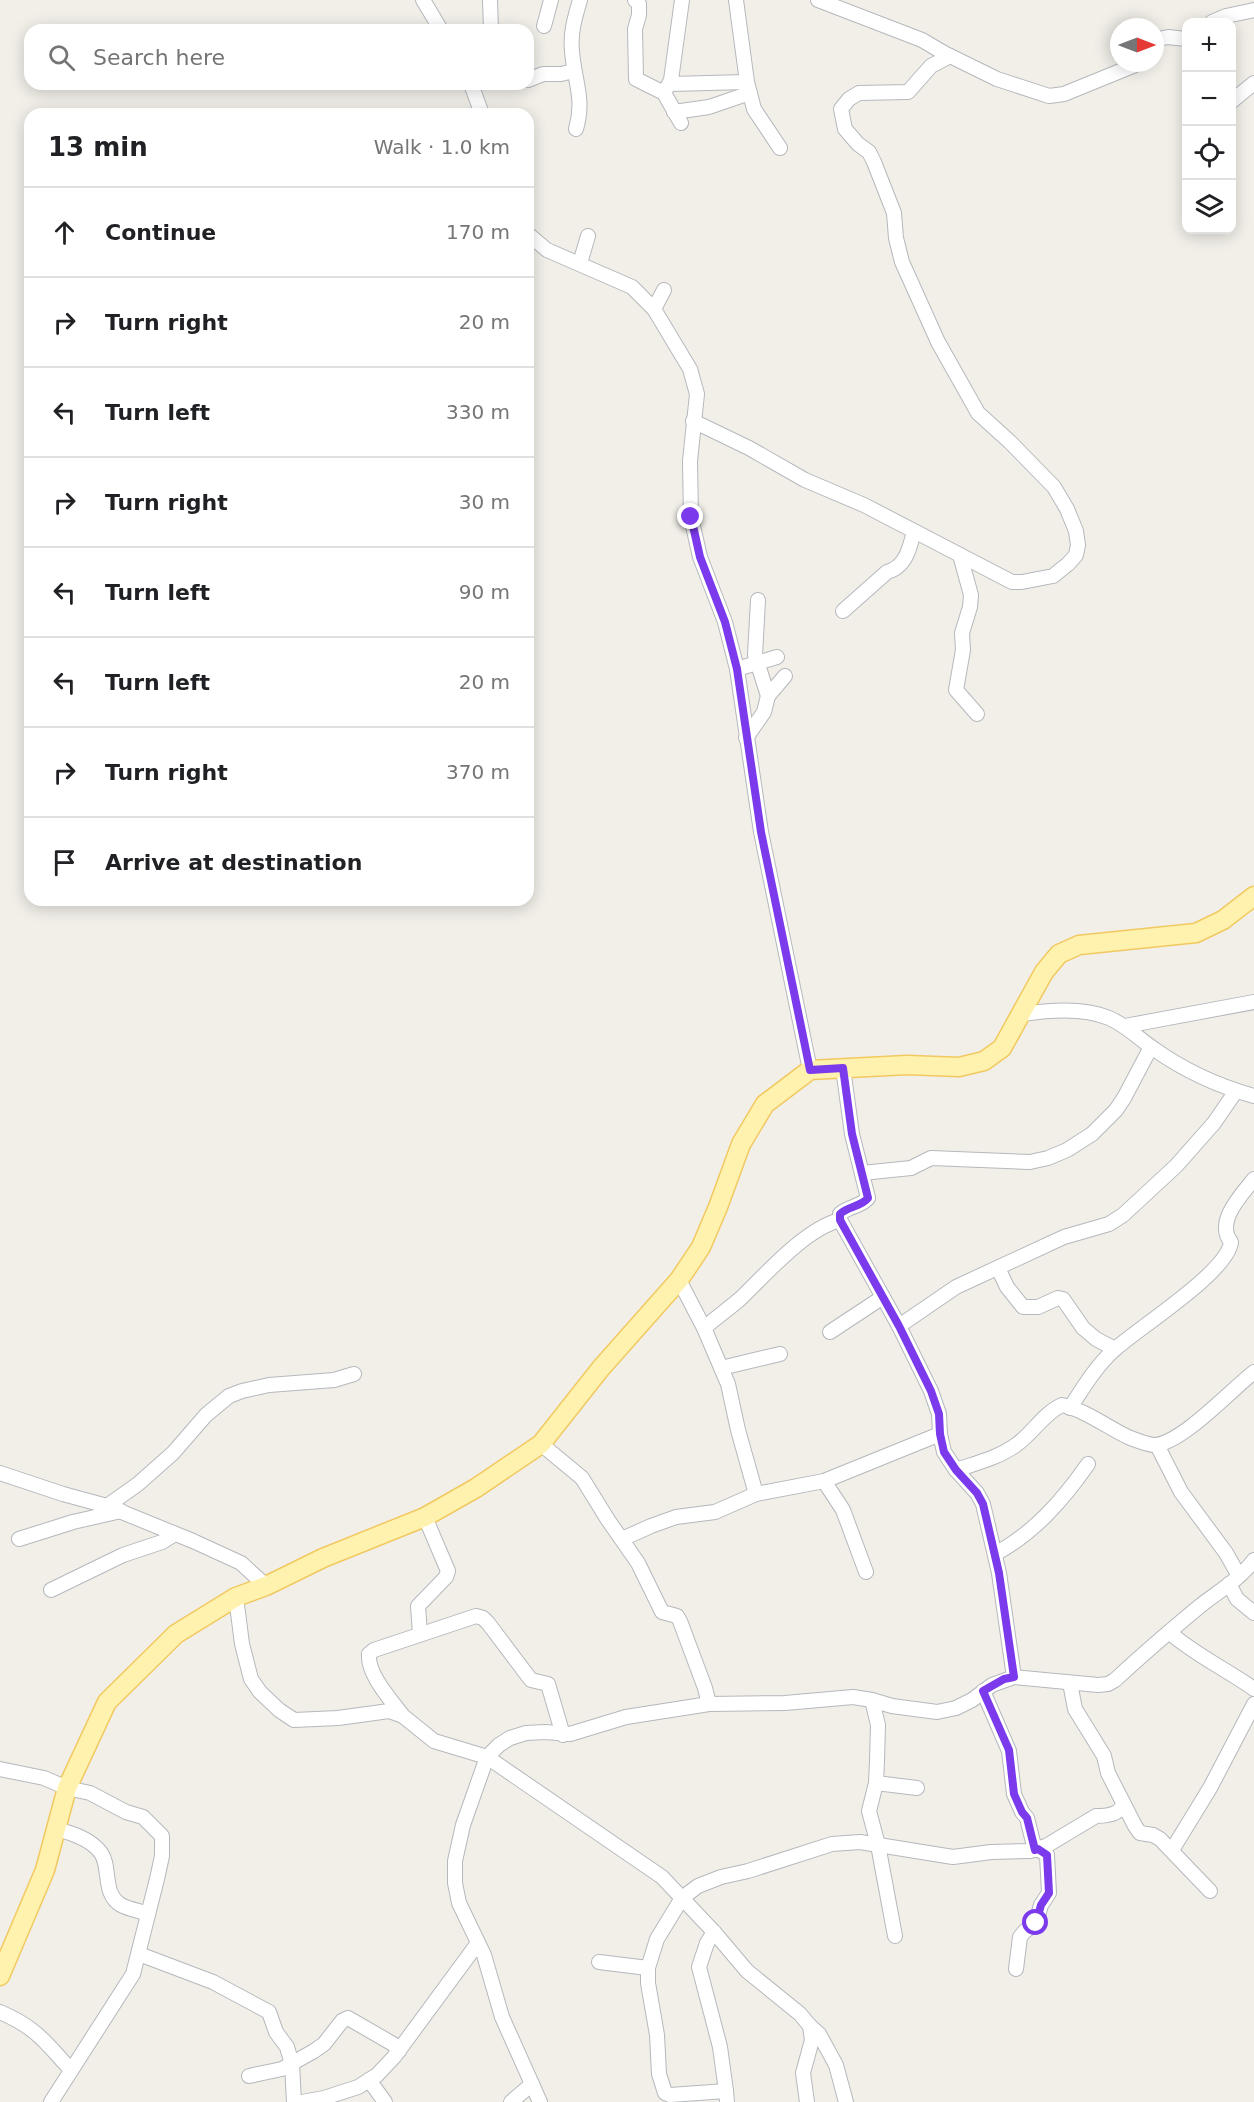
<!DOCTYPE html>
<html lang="en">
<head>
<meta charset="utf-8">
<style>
	body { margin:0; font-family:"DejaVu Sans",sans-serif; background:#f6f6f6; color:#202124 }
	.controls { position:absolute; right:18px; top:18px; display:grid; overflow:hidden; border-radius:12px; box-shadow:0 3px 15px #0003 }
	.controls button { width:54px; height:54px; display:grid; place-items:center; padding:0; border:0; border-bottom:2px solid #e0e0e0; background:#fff; color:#202124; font:30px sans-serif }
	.compass { position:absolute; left:1110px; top:18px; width:54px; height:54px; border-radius:50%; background:#fff; box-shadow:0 3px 15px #0003; rotate:90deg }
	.stop { position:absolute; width:18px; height:18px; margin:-14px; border:4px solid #7c3aed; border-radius:50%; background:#fff }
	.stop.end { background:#7c3aed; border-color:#fff; box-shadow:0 2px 6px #0008 }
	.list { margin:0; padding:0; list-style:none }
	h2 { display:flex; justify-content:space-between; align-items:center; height:78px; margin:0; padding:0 24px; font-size:26px }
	h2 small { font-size:20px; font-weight:400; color:#757577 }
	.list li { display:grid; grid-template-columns:39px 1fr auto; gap:18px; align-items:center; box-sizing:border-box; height:90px; padding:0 24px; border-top:2px solid #e0e0e0 }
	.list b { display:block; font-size:22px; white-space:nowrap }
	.list em { font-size:20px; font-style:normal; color:#757577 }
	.icon { flex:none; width:33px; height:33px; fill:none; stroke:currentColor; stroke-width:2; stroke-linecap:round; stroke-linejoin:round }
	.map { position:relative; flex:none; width:1254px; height:2102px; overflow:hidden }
	.search { position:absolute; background:#fff; box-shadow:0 3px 15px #0003; left:24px; top:24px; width:510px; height:66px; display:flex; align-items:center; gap:15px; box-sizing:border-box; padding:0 21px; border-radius:18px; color:#757577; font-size:22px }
	.panel { position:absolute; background:#fff; box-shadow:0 3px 15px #0003; left:24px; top:108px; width:510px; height:798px; border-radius:18px }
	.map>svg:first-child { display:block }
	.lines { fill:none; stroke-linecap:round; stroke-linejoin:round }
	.minor-casing { stroke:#b5b8bc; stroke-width:16 }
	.major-casing { stroke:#f2c960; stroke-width:21 }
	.minor { stroke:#fff; stroke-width:14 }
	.major { stroke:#fff2af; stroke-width:18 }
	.route { stroke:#7c3aed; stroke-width:8 }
</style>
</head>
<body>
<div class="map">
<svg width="1254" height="2102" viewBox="0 0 1254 2102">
	<rect width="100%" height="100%" fill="#f1efe8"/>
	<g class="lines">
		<defs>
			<g id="minor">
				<path d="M 423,0 L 441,30"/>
				<path d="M 490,0 L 491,30"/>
				<path d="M 635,0 L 639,4 L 639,15 L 635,29 L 636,79 L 664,93 L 681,123"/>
				<path d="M 736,0 L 747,82 L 754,109 L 780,148"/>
				<path d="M 818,0 L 922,40 L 944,53 L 997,79 L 1049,96 L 1064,94 L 1140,63"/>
				<path d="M 1212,22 L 1226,16 L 1254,10"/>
				<path d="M 544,26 L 551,0"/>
				<path d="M 1155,43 L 1158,39 L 1168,37 L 1186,39"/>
				<path d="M 528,80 L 543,74 L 561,74 L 574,71"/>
				<path d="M 471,84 L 482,114"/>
				<path d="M 670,84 L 747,82"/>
				<path d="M 664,93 L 671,80 L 682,0"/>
				<path d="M 1232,101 L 1254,83"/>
				<path d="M 674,112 L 709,107 L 750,93"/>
				<path d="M 576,129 C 585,99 574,80 572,51 C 570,33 575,17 580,0"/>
				<path d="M 528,234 L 547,250 L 632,287 L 654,309 L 690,369 L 697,394 L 690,461 L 691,517 L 700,557 L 725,622 L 737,669 L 761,832 L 810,1070"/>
				<path d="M 580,263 L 588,236"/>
				<path d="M 654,309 L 664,290"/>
				<path d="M 693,421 L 749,448 L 805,480 L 864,505 L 1012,582 L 1022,582 L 1053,576 L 1068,564 L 1076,555 L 1078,545 L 1076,531 L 1067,509 L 1054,487 L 1010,442 L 978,413 L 938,342 L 902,262 L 896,238 L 894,213 L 874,162 L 869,152 L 858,144 L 845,129 L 841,109 L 849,99 L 859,93 L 908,92 L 931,66 L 950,56"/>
				<path d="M 960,555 L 971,595 L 970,607 L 962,633 L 963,650 L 956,690 L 977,714"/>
				<path d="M 758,600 L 755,655 L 768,696"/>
				<path d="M 843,611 L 887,572 C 906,567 909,549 914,532"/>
				<path d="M 737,669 L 777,657"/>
				<path d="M 746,738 L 764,712 L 768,696 L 785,676"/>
				<path d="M 1023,1014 C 1049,1010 1083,1007 1109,1018 C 1126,1025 1139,1039 1154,1049 C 1185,1071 1218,1086 1254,1096"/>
				<path d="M 1125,1026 L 1254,1002"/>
				<path d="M 843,1068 L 852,1134 L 868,1198 C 861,1207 848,1206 840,1214 L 840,1220 L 899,1326 L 931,1391 L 939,1414 L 940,1434 L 944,1452 L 956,1470 L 977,1493 L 983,1504 L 999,1573 L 1014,1677"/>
				<path d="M 862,1173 L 911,1168 L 931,1158 L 1030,1162 L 1048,1158 L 1067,1150 L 1092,1134 L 1116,1110 L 1124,1098 L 1151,1047"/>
				<path d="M 998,1268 L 1007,1287 L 1023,1307 L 1038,1307 L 1058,1298 L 1063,1299 L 1083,1328 L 1096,1339 L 1115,1349"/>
				<path d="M 679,1280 L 704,1328 L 728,1384 L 738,1430 L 756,1494"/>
				<path d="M 899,1326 L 956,1287 L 1064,1237 L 1109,1224 L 1123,1215 L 1176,1166 L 1214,1123 L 1236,1091"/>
				<path d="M 704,1328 C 716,1318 728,1309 740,1299 C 766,1274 805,1229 840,1220"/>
				<path d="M 830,1332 L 883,1297"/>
				<path d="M 721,1368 L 780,1354"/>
				<path d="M 1070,1408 C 1083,1388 1096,1366 1114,1350 C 1138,1328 1228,1272 1231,1242 C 1215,1222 1241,1195 1254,1179"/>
				<path d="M 541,1444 L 582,1478 L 608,1520 L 638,1563 L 662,1612 L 677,1616 L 680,1621 L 705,1688 L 709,1704"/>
				<path d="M 1157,1445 L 1181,1492 L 1226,1553 L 1239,1576"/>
				<path d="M 956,1470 C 976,1463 998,1458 1016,1445 C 1032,1434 1044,1413 1062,1405 C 1085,1410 1107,1427 1128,1437 C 1136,1440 1147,1445 1155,1445 C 1182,1443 1231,1390 1254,1372"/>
				<path d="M 0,1473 L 63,1494 L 107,1506 L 193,1541 L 241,1563 L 266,1586"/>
				<path d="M 824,1481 L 843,1510 L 866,1572"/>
				<path d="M 107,1506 L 138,1484 L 173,1453 L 206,1415 L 229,1396 L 242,1391 L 269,1385 L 334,1380 L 354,1374"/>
				<path d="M 19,1539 L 73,1522 L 121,1511"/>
				<path d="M 622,1539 L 651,1526 L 676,1517 L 715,1512 L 756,1494 L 824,1481 L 940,1434"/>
				<path d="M 995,1554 C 1034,1533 1063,1500 1088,1464"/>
				<path d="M 1229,1584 L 1237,1599 L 1254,1613"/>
				<path d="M 51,1590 L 123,1555 L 162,1542 L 175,1534"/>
				<path d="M 236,1597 L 242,1644 L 251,1679 L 260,1692 L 279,1710 L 294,1720 L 338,1718 L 389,1711 L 403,1716 L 434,1741 L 487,1757 L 662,1877 L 714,1932 L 747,1971 L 800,2014 L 810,2026 L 812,2040 L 803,2073 L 807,2102"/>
				<path d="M 1169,1632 C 1195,1655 1226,1669 1254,1689"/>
				<path d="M 420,1634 L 418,1606 L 446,1577 L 448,1571 L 425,1517"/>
				<path d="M 1070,1683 L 1075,1709 L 1104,1756 L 1108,1773 L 1135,1826 L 1140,1833 L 1153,1835 L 1160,1839 L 1210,1891"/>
				<path d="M 983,1691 L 1009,1751 L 1014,1794 L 1022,1812 L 1027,1818 L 1035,1850"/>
				<path d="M 872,1700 L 878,1725 L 877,1761 L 876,1783 L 869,1811 L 878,1845 L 895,1936"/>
				<path d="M 403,1716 C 391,1700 367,1674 369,1654 L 374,1650 L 476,1616 L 483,1618 L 488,1623 L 531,1680 L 548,1684 L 563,1735"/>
				<path d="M 0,1769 L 44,1778 L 67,1788 L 90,1793 L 126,1812 L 143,1817 L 162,1836 L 162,1856 L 157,1879 L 133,1974 L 51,2102"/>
				<path d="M 876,1783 L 917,1788"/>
				<path d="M 56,1829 C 72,1833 91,1839 101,1853 C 111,1867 102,1894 121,1905 C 128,1909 140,1911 148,1914"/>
				<path d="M 1172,1850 L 1210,1788 L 1254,1704"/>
				<path d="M 714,1932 L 707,1943 L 699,1967 L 720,2047 L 726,2091"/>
				<path d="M 139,1954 L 213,1982 L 269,2012 L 276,2032 L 287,2047 L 292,2064 L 294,2102"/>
				<path d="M 599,1962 L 648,1968"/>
				<path d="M 1016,1969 L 1020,1937 L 1025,1931 L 1036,1923 L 1041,1905 L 1049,1893 L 1047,1855 L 1038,1849"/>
				<path d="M 0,2012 C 37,2028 45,2042 71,2070"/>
				<path d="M 810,2026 L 819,2034 L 836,2065 L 846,2102"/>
				<path d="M 249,2076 L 282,2069 L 314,2051 L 324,2044 L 342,2021 L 348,2018 L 393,2044 L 399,2051"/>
				<path d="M 369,2080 L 385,2102"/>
				<path d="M 302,2102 L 324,2098 L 358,2087 L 377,2075 L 394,2057 L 478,1943"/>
				<path d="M 511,2102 L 532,2084"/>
				<path d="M 540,2102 L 502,2017 L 484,1955 L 459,1903 L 455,1883 L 455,1861 L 463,1825 L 487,1757 L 499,1745 L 510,1738 L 526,1733 L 545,1732 L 570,1734 L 626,1717 L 709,1704 L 785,1703 L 853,1697 L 872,1700 L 892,1706 L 937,1712 L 956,1708 L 972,1700 L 992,1685 L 1014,1677 L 1098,1685 L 1108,1684 L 1115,1680 C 1143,1654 1171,1630 1200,1606 C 1219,1591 1240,1579 1254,1560"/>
				<path d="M 727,2102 L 726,2091 L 670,2095 L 665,2093 L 659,2074 L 657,2035 L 648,1983 L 648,1968 L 657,1939 L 682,1898 L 698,1886 L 721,1877 L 748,1871 L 832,1844 L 860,1842 L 953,1857 L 991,1852 L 1030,1851 L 1046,1846 L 1096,1816 C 1105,1816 1120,1815 1123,1804"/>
			</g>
			<path id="major" d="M 0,1976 L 45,1870 L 67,1788 L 107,1702 L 176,1634 L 236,1597 L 266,1586 L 323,1558 L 425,1517 L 476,1488 L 541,1444 L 601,1368 L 679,1280 L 701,1247 L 718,1207 L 741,1144 L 765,1104 L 810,1070 L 907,1065 L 959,1067 L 984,1061 L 1002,1048 L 1044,972 L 1059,954 L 1079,945 L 1196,933 L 1223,920 L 1254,896"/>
		</defs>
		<use href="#minor" class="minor-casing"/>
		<use href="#major" class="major-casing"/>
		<use href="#minor" class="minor"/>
		<use href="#major" class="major"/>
	</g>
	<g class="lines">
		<path class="route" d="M 691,517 L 700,557 L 725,622 L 737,669 L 761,832 L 810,1070 L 843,1068 L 852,1134 L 868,1198 C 861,1207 848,1206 840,1214 L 840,1220 L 899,1326 L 931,1391 L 939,1414 L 940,1434 L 944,1452 L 956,1470 L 977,1493 L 983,1504 L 999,1573 L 1014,1677 L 1004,1679 L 983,1691 L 1009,1750 L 1014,1794 L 1022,1812 L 1027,1818 L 1035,1850 L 1038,1849 L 1047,1855 L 1049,1893 L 1041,1905 L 1036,1923"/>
	</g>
</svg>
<div class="controls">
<button>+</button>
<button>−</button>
<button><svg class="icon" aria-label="locate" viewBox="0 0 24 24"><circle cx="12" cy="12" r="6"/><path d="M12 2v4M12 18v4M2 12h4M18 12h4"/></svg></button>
<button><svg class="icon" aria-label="layers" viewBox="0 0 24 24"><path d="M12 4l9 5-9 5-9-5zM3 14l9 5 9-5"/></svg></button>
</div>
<svg class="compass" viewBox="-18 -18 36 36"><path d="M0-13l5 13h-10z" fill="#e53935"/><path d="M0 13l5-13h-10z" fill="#757577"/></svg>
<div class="stop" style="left:1036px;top:1923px"></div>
<div class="stop end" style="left:691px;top:517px"></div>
<div class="search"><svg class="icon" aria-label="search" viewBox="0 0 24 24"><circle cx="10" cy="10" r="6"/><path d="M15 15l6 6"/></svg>Search here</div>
<section class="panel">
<h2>13 min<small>Walk · 1.0 km</small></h2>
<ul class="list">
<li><svg class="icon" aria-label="ahead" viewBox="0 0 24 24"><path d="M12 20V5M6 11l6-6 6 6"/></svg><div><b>Continue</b></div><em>170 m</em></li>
<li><svg class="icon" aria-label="right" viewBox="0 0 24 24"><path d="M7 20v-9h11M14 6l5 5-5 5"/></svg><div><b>Turn right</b></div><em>20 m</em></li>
<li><svg class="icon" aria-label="left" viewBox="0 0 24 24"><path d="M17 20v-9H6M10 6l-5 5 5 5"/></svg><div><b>Turn left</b></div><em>330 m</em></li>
<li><svg class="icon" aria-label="right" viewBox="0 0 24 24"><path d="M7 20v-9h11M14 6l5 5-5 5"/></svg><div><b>Turn right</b></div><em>30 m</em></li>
<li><svg class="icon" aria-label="left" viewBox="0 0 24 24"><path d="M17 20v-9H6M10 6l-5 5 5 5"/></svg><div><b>Turn left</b></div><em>90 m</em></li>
<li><svg class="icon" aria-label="left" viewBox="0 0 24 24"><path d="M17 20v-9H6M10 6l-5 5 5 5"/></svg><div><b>Turn left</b></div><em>20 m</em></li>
<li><svg class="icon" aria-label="right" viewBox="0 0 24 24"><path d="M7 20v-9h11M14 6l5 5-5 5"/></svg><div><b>Turn right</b></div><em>370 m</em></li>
<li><svg class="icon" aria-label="arrive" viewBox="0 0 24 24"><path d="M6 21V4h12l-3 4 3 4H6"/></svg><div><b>Arrive at destination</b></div></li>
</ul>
</section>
</div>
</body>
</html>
